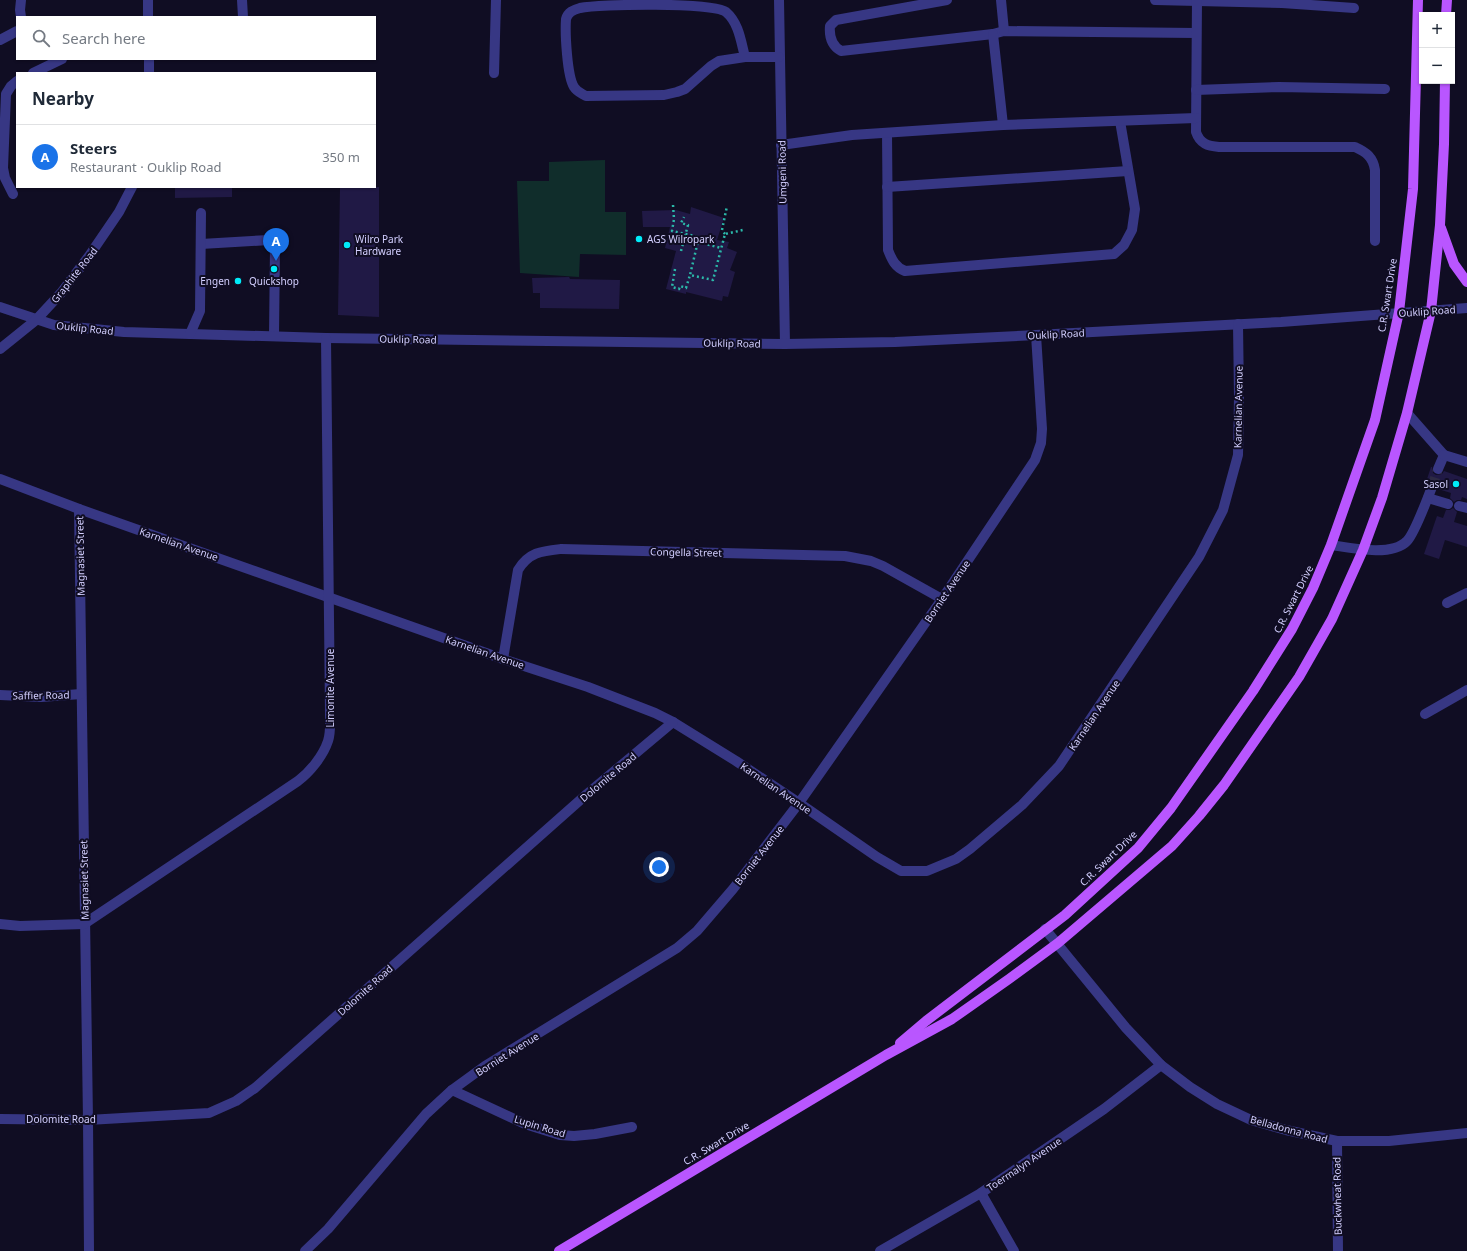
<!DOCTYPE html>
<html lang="en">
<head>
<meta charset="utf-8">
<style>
	body { margin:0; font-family:"Noto Sans",sans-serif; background:#f6f6f7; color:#1f2937 }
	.controls { position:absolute; right:12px; top:12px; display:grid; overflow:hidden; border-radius:0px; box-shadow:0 1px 3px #0004 }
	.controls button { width:36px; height:36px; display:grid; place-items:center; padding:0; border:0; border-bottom:1px solid #e0e1e3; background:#fff; color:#1f2937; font:20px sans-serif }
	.you { position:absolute; left:659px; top:867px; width:14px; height:14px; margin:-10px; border:3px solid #fff; border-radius:50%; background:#1a73e8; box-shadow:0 0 0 6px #1a73e833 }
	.badge { display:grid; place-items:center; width:26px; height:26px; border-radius:50%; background:#1a73e8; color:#fff; font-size:13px; font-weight:700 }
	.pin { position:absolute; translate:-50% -33px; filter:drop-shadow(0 1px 2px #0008) }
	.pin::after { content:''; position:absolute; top:21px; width:14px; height:12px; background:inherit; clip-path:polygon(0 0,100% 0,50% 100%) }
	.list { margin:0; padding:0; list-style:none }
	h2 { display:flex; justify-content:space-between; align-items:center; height:52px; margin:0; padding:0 16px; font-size:17px }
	h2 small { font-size:13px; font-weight:400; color:#747a83 }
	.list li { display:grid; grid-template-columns:26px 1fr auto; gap:12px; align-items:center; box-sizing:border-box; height:64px; padding:0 16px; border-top:1px solid #e0e1e3 }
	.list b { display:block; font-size:15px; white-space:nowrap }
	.list p { margin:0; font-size:13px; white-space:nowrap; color:#747a83 }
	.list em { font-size:13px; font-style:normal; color:#747a83 }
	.icon { flex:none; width:22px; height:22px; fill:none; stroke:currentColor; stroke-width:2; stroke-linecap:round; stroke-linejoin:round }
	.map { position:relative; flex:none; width:1467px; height:1251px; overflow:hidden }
	.search { position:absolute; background:#fff; box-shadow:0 1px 3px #0004; left:16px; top:16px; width:360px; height:44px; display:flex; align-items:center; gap:10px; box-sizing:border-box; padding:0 14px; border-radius:0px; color:#747a83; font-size:15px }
	.panel { position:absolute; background:#fff; box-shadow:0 1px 3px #0004; left:16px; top:72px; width:360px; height:116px; border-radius:0px }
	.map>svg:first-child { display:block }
	.green { fill:#102d2b }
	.building { fill:#201945 }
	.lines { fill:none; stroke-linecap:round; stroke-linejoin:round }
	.minor-tunnel { stroke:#2d2a44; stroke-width:10; stroke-dasharray:10 5; stroke-linecap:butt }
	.path { stroke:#2bb8a9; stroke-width:2.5; stroke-dasharray:2 3; stroke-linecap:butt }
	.minor { stroke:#373784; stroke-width:10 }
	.major { stroke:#b956ff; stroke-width:10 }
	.poi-dot { fill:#00ecfa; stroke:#100d23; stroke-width:1.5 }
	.labels { text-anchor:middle; stroke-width:4; stroke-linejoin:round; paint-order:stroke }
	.street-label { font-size:10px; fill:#d3cfff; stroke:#100d23 }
	.poi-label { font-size:10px; fill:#d3cfff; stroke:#100d23; text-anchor:start }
</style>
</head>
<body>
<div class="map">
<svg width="1467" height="1251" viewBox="0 0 1467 1251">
	<rect width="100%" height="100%" fill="#100d23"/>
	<path class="green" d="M 605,160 L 605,212 L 626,212 L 626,255 L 580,254 L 579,277 L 520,273 L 517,181 L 549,181 L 549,162 Z"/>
	<g class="building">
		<path d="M 175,187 L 232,187 L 232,197 L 175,198 Z"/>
		<path d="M 340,187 L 379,187 L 379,317 L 338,315 Z"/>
		<path d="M 691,207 L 724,218 L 717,240 L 729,242 L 727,248 L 737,252 L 730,270 L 735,272 L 728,297 L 723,296 L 722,301 L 686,292 L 686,294 L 666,289 L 676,251 L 665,248 L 670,227 L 643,227 L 642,211 L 676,210 L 690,214 Z"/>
		<path d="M 569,277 L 570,279 L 620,280 L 619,309 L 540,308 L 540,293 L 533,293 L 532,278 Z"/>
		<path d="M 1431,467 L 1432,467 L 1433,473 L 1436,475 L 1442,474 L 1444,471 L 1467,479 L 1467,499 L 1462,497 L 1461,500 L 1457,500 L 1454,502 L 1450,498 L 1451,493 L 1438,489 L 1438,486 L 1435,481 L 1431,481 L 1425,485 Z"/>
		<path d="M 1453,508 L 1457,512 L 1454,522 L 1467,526 L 1467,547 L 1445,540 L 1439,559 L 1424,554 L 1437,516 L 1443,518 L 1446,510 L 1450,510 Z"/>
	</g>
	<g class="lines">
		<path class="minor-tunnel" d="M 1432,487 L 1438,469"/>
		<g class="path">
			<path d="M 673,205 L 674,219 L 672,231 L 699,237 L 690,275 L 713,280 L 725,234 L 743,230"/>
			<path d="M 725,234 L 722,230 L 727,206"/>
			<path d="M 698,242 L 721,248"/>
			<path d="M 681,251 L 688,225 L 681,223 L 684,217"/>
			<path d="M 675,269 L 672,287 L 679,289 L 680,286 L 686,288 L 690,275"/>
		</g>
		<g class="minor">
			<path d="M 21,0 L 20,10 L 21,17"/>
			<path d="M 148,0 L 148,17"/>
			<path d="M 242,0 L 243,17"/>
			<path d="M 779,0 L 785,344"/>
			<path d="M 947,0 L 836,20 L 830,26 C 829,37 832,46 841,51 L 993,34 L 1004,31 L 1196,33"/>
			<path d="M 1001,0 L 1004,31"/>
			<path d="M 1155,0 L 1282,3 L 1354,8"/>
			<path d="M 1197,0 L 1196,132 C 1200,144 1208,146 1219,147 L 1355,147 C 1366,152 1373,157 1375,170 L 1375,241"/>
			<path d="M 993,34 L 1003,125"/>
			<path d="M 0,40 L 17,31"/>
			<path d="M 745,57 C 741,42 739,23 726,12 C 713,2 599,4 580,8 C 573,10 568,12 566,19 C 565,33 567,76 574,87 C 577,92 581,93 586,96 L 664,95 L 677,92 L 685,89 L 711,66 L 719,61 L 745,57 L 779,57"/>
			<path d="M 149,59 L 149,73"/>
			<path d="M 33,73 L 62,59"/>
			<path d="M 494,73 L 496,0"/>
			<path d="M 1196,90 L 1279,87 L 1385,89"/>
			<path d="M 887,133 L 888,250 C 892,260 895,267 905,271 L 1114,254 L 1124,245 L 1132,230 L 1135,209 L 1120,121"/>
			<path d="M 781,145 L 852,135 L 1003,125 L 1196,118"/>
			<path d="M 887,187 L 1128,171"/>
			<path d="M 13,194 L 5,178 L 3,168 L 6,94 L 11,86 L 17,81"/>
			<path d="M 201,244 L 269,240 L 272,241 L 275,246 L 274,336"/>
			<path d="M 0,307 L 54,325 L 124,332 L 326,338 L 785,344 L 895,342 L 1036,335 L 1281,322 L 1467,308"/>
			<path d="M 190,334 L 200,311 L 201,213"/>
			<path d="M 0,349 L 36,320 L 61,293 L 89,256 L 119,212 L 132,187"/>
			<path d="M 1407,413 L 1444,455 L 1438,469"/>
			<path d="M 1444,455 L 1467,462"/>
			<path d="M 0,479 L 79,509 L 503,659 L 588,687 L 655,713 L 673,722 L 736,761 L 799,803 L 877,857 L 901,871 L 927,871 L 956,859 L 970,849 L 1022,805 L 1059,766 L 1199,557 L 1223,510 L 1238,455 L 1239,397 L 1238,324"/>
			<path d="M 1428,498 L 1448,504"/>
			<path d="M 1459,506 L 1467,508"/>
			<path d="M 79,509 L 88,1120 L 89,1251"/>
			<path d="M 1331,545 C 1351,548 1392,557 1407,541 C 1415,533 1427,499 1432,487"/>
			<path d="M 1447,603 L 1467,593"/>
			<path d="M 503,659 L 518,570 C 529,552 542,551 561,549 L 845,556 L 871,561 L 883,566 L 942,599"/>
			<path d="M 0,695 L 41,697 L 81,694"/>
			<path d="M 1425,714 L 1467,690"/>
			<path d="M 0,924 L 20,926 L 84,924 L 298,781 C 310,772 323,756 328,741 C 331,732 330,722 330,713 L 326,338"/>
			<path d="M 1045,929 L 1126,1028 L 1161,1065 L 1190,1087 L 1217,1104 L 1251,1120 L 1286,1130 L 1337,1141 L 1389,1141 L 1467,1133"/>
			<path d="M 452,1090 L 525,1124 L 560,1135 L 574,1136 L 595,1134 L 632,1127"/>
			<path d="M 0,1119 L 88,1120 L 209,1113 L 236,1101 L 255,1088 L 587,794 L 673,722"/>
			<path d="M 1337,1141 L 1338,1251"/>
			<path d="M 981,1193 L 1014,1251"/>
			<path d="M 305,1251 L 328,1229 L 426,1114 L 452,1090 L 485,1066 L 677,948 L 697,931 L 733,889 L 799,803 L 942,599 L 1035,460 L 1041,443 L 1042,429 L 1036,335"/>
			<path d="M 880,1251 L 981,1193 L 1104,1109 L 1161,1065"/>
		</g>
		<g class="major">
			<path d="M 1446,15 L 1447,0"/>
			<path d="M 1441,228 L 1454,264 L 1467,282"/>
			<path d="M 900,1043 L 926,1021 L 1065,915 L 1138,848 L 1171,808 L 1253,691 L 1292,629 L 1313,588 L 1331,545 L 1375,420 L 1399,312 L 1413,189 L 1418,0"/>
			<path d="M 559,1251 L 886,1055 L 952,1019 L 1009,979 L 1058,943 L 1172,846 L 1199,816 L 1224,785 L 1299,677 L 1332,619 L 1363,550 L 1382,498 L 1407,413 L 1431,311 L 1440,225 L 1444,144 L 1445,81"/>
		</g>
	</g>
	<g class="poi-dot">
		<circle cx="639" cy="239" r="4"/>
		<circle cx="347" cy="245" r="4"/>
		<circle cx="274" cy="269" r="4"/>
		<circle cx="238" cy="281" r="4"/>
		<circle cx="1456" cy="484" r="4"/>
	</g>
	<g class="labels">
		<g class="street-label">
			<text transform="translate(782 172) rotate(-91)" y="4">Umgeni Road</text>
			<text transform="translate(74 275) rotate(-52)" y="4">Graphite Road</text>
			<text transform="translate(1387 295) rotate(-81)" y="4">C.R. Swart Drive</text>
			<text transform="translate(1427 311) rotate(-4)" y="4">Ouklip Road</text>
			<text transform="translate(85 328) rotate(6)" y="4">Ouklip Road</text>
			<text transform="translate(1056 334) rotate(-3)" y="4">Ouklip Road</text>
			<text transform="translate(408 339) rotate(1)" y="4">Ouklip Road</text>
			<text transform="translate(732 343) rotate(1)" y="4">Ouklip Road</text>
			<text transform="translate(1238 407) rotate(-89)" y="4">Karnelian Avenue</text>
			<text transform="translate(179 544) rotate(19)" y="4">Karnelian Avenue</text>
			<text transform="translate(686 552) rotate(1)" y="4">Congella Street</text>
			<text transform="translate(80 556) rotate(-91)" y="4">Magnasiet Street</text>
			<text transform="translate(947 591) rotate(-56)" y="4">Borniet Avenue</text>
			<text transform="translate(1293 599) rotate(-63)" y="4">C.R. Swart Drive</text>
			<text transform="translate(485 652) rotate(19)" y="4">Karnelian Avenue</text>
			<text transform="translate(330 688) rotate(-90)" y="4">Limonite Avenue</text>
			<text transform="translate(41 695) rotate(-1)" y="4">Saffier Road</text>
			<text transform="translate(1094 715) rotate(-56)" y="4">Karnelian Avenue</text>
			<text transform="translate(608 777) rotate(-40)" y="4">Dolomite Road</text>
			<text transform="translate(776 788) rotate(34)" y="4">Karnelian Avenue</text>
			<text transform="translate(759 855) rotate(-52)" y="4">Borniet Avenue</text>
			<text transform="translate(1108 858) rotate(-44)" y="4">C.R. Swart Drive</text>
			<text transform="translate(84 880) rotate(-91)" y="4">Magnasiet Street</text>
			<text transform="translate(365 990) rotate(-42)" y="4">Dolomite Road</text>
			<text transform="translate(507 1054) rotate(-32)" y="4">Borniet Avenue</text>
			<text x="61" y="1123">Dolomite Road</text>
			<text transform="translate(540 1126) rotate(17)" y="4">Lupin Road</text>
			<text transform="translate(1289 1129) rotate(15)" y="4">Belladonna Road</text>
			<text transform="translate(716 1143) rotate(-31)" y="4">C.R. Swart Drive</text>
			<text transform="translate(1024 1164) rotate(-34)" y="4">Toermalyn Avenue</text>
			<text transform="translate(1337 1196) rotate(-91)" y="4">Buckwheat Road</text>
		</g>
		<g class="poi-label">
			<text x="355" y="243">Wilro Park<tspan x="355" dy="12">Hardware</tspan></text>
			<text x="647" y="243">AGS Wilropark</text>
			<text x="230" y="285" text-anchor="end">Engen</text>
			<text x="274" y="285" text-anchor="middle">Quickshop</text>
			<text x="1448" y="488" text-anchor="end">Sasol</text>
		</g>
	</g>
</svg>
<div class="controls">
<button>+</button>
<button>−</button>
</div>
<div class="you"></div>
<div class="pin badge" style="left:276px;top:261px">A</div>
<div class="search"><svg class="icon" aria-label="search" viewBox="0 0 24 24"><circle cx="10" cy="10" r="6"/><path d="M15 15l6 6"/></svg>Search here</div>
<section class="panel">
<h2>Nearby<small></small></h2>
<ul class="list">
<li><span class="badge">A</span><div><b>Steers</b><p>Restaurant · Ouklip Road</p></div><em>350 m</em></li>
</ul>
</section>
</div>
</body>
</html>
